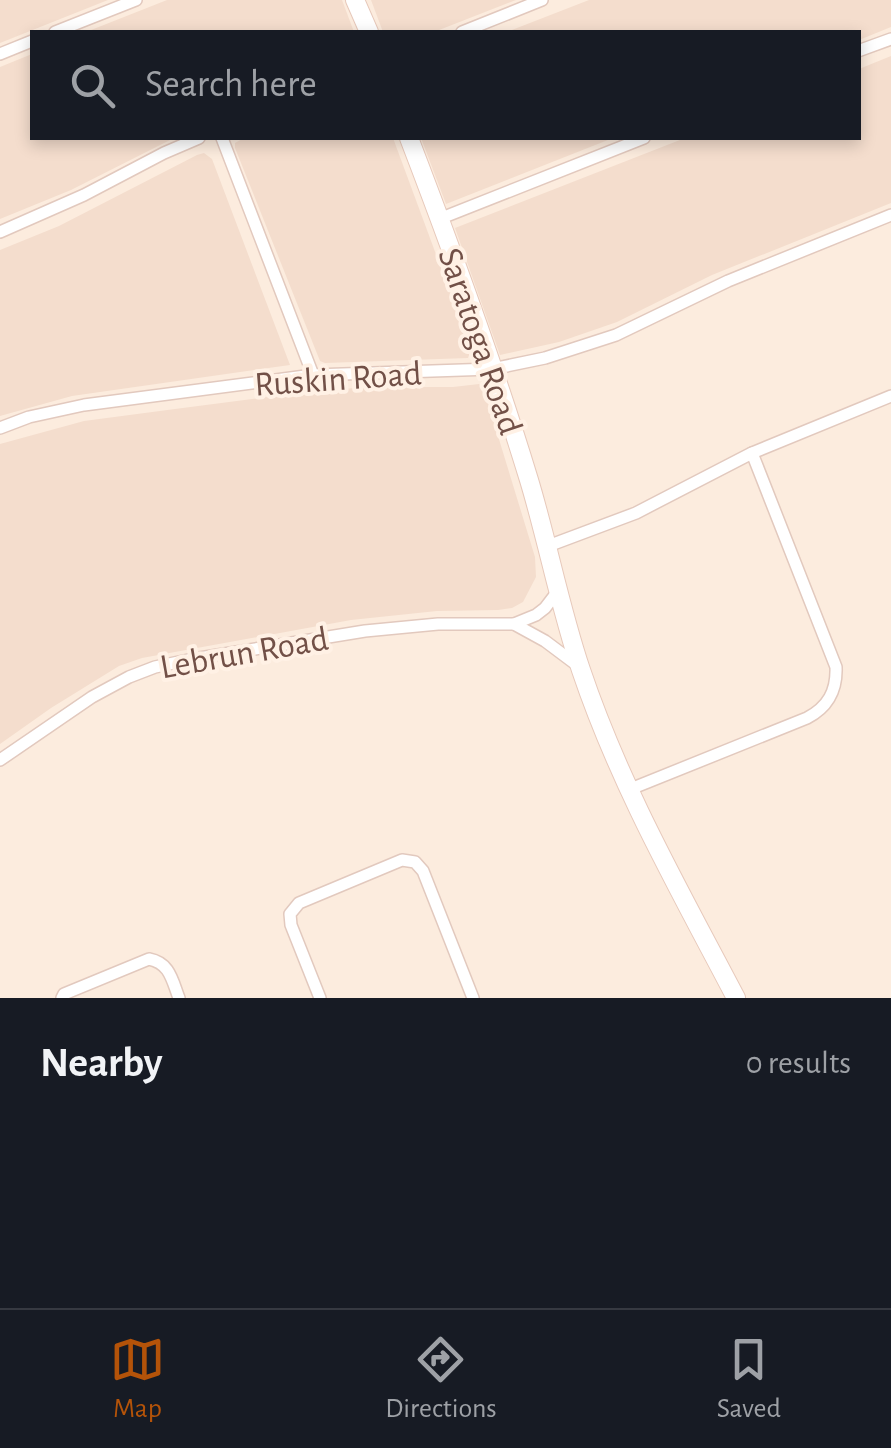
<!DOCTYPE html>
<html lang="en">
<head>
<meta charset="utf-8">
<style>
	body { margin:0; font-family:"Alegreya Sans",sans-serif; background:#242831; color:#f1f3f6 }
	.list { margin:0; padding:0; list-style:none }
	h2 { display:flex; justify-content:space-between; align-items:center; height:130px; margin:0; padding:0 40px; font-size:42px }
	h2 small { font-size:32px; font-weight:400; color:#9ea1a6 }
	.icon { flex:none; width:55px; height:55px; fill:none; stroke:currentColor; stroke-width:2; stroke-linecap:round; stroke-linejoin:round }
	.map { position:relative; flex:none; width:891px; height:998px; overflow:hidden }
	.search { position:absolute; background:#171b24; box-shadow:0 5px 15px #0003; left:30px; right:30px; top:30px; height:110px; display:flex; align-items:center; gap:25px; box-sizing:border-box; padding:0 35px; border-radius:0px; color:#9ea1a6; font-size:38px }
	.sheet { height:310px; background:#171b24 }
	nav { display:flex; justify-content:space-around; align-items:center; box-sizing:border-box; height:140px; border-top:2px solid #363941; background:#171b24; font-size:28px; color:#9ea1a6 }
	nav a { display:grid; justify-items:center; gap:5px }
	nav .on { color:#b45309 }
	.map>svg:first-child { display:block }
	.residential { fill:#f4ddcd }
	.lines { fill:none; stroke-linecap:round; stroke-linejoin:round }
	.street-casing { stroke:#e2c9be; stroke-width:14 }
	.secondary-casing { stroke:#e7c9bb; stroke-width:20 }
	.street { stroke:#fff; stroke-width:11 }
	.secondary { stroke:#fff; stroke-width:18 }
	.labels { text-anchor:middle; stroke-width:8; stroke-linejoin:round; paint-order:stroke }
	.street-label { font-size:35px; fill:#725047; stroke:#fff1e5 }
</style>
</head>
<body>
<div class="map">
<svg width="891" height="998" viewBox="0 0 891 998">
	<rect width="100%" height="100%" fill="#fcecde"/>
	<g class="residential">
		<path d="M 0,0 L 108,0 L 0,43 Z"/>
		<path d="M 167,0 L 342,0 L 354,32 L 86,32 Z"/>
		<path d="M 371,0 L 516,0 L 434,32 L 383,32 Z"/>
		<path d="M 589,0 L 891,0 L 891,27 L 859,40 L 858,32 L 507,32 Z"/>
		<path d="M 32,54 L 32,138 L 174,138 L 71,190 L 0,219 L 0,67 Z"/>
		<path d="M 891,56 L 891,203 L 712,275 L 617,322 L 559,342 L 500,355 L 455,228 L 685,138 L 858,138 L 859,69 Z"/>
		<path d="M 244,138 L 393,138 L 471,349 L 468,358 L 325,363 L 320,361 L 235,148 L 235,143 Z"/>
		<path d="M 421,138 L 613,138 L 446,204 Z"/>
		<path d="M 204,153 L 212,159 L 290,365 L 72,396 L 0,416 L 0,250 L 59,226 L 197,155 Z"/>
		<path d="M 479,384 L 483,387 L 535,557 L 536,577 L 523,602 L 512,608 L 498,610 L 437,611 L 351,620 L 142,658 L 119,666 L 51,708 L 0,744 L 0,444 L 84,421 L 175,409 L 306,392 L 368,387 L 453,387 Z"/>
	</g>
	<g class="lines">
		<defs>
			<g id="street">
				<path d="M 55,32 L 136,0"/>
				<path d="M 462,32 L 542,0"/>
				<path d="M 858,51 L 891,39"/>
				<path d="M 0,54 L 32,41"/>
				<path d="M 222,138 L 313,375"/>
				<path d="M 439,219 L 644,138"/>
				<path d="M 0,232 L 84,195 L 164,153 L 199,138"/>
				<path d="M 0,428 L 29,417 L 84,405 L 313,375 L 492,369 L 545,358 L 616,335 L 728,281 L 891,215"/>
				<path d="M 548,546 L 636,513 L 752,453 L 891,396"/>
				<path d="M 514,624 L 545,641 L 577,665"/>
				<path d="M 0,760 L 92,697 L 129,677 L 155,667 L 193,659 L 365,631 L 438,624 L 514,624 L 536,615 L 545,608 L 558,591"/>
				<path d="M 628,790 L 807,718 C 828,707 837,691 836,667 L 752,453"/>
				<path d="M 62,998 L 64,994 L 149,959 C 170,963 172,980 179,998"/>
				<path d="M 320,998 L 291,925 L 290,914 L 299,903 L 402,860 L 415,862 L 423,871 L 473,998"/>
			</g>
			<g id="secondary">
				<path d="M 355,0 L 369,32"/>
				<path d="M 409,138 C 452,250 494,365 529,480 C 548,543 560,608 581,670 C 620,786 680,891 736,998"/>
			</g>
		</defs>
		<use href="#street" class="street-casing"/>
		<use href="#secondary" class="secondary-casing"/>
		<use href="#street" class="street"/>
		<use href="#secondary" class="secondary"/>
	</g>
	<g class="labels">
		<g class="street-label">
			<text transform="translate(481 341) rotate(71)" y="12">Saratoga Road</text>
			<text transform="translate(338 378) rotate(-4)" y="12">Ruskin Road</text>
			<text transform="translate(244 652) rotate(-10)" y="12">Lebrun Road</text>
		</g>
	</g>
</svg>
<div class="search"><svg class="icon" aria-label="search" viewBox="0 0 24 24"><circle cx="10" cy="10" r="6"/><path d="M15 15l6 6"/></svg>Search here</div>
</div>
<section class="sheet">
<h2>Nearby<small>0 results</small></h2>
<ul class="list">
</ul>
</section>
<nav>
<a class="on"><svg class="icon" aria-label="map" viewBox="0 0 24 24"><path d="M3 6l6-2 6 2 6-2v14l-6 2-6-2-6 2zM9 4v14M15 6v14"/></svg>Map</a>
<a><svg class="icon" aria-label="directions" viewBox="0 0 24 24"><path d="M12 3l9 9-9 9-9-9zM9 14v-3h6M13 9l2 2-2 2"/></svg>Directions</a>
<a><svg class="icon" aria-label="saved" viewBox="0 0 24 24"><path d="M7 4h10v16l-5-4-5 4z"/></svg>Saved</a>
</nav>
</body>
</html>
